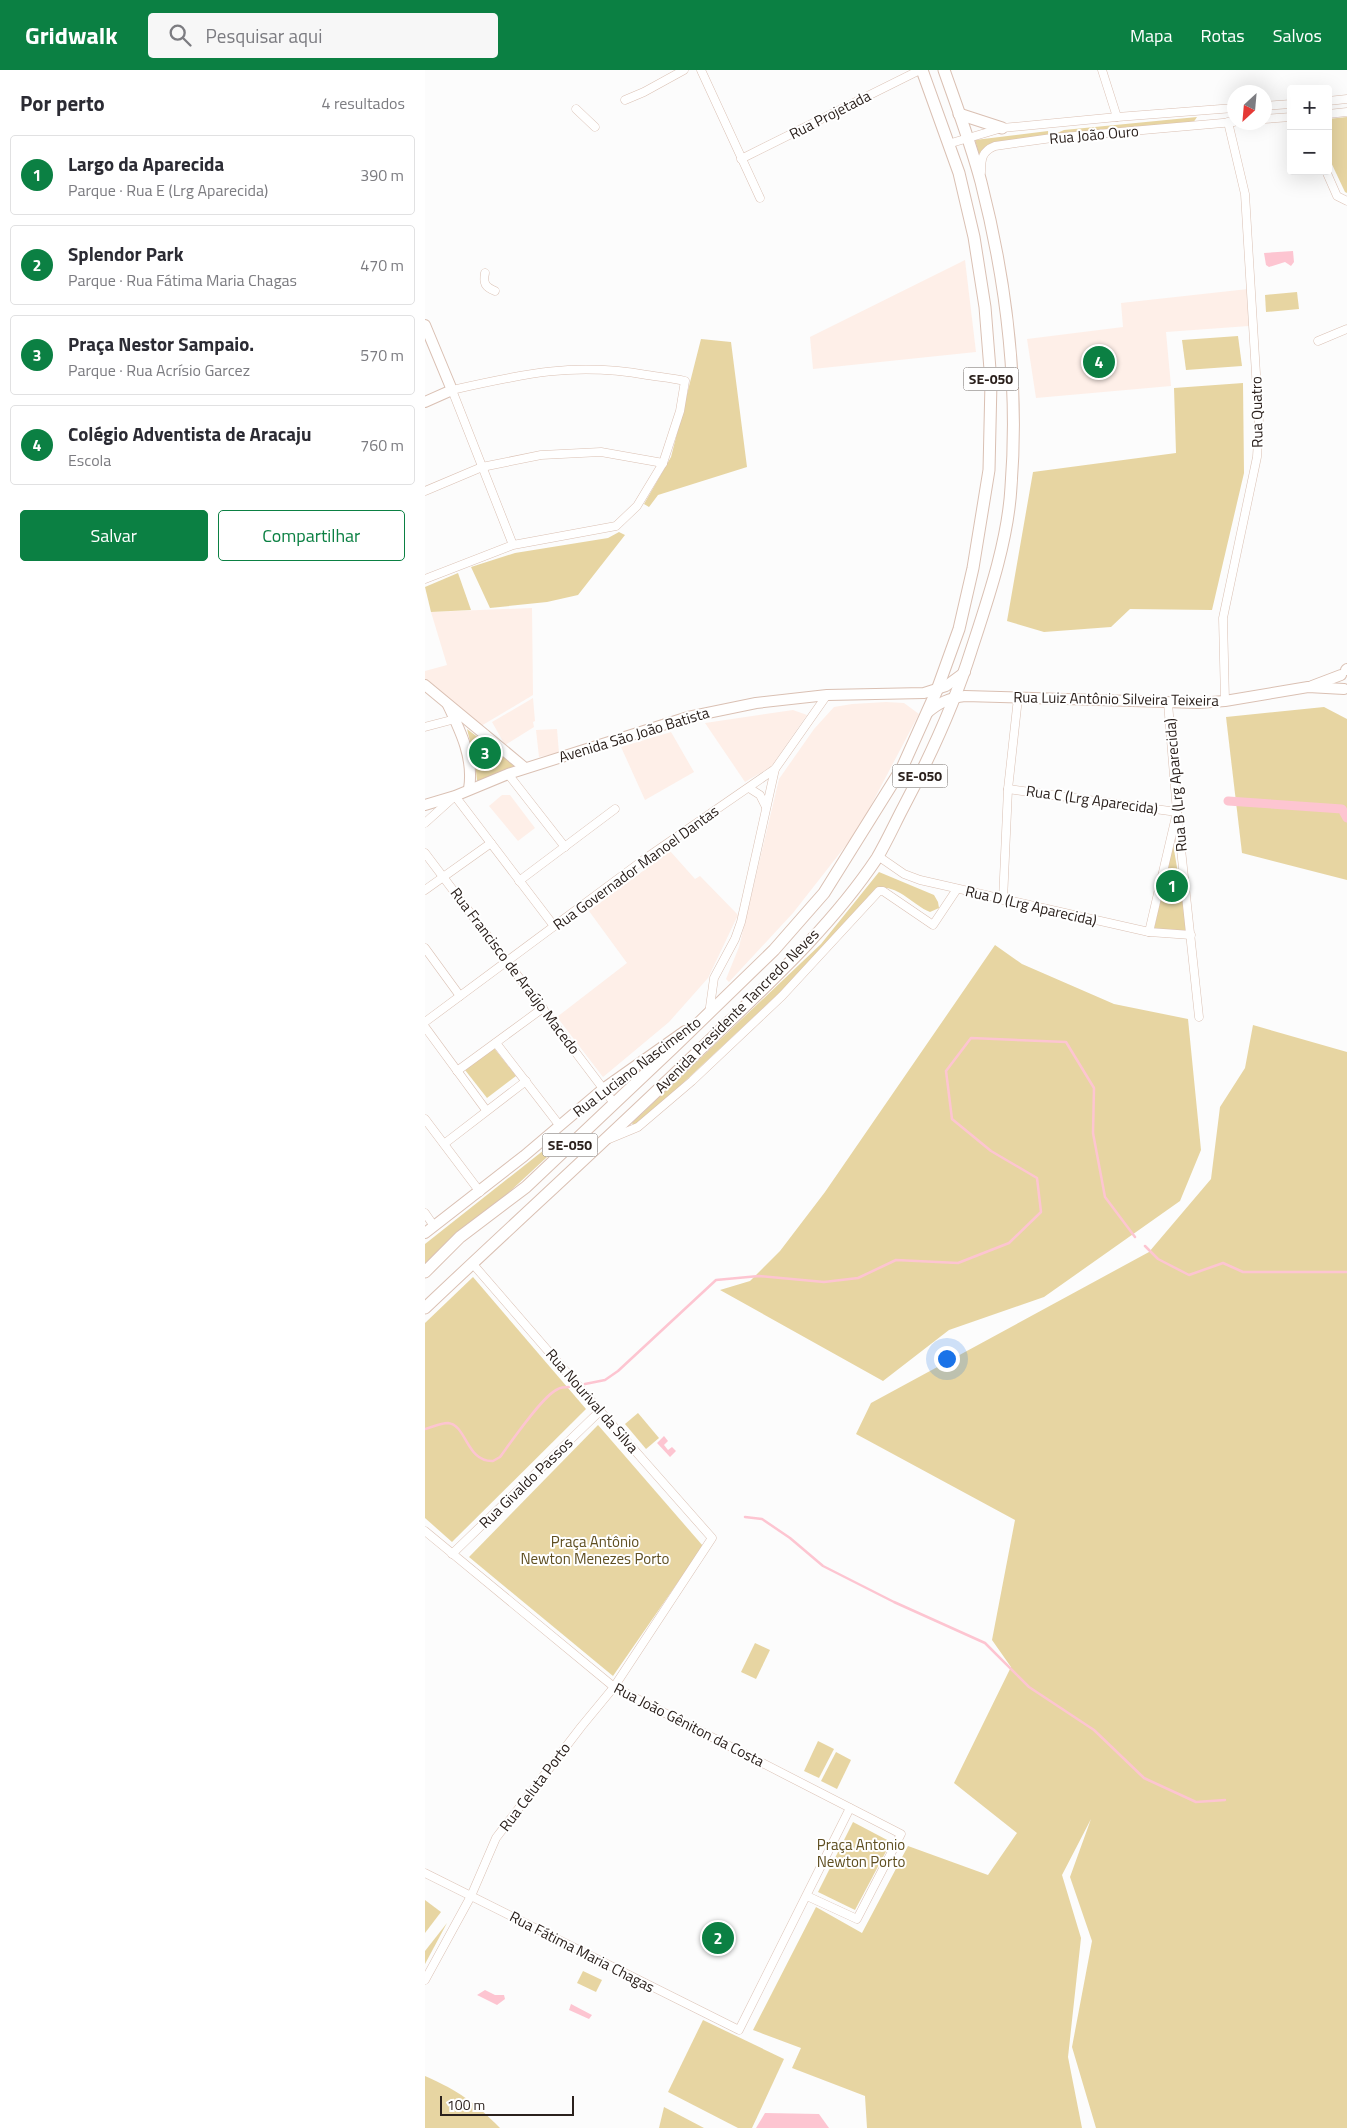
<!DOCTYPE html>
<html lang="pt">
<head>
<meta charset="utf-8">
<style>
	body { margin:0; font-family:"Titillium Web",sans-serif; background:#f7f7f7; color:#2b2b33 }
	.controls { position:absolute; right:15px; top:15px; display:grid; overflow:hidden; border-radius:5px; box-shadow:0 5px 20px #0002 }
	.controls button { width:45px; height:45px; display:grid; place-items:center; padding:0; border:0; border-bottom:1px solid #e1e1e2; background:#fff; color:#2b2b33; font:25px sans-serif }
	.compass { position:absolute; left:802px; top:15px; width:45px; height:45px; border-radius:50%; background:#fff; box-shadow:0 5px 20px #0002; rotate:206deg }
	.scale { position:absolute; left:15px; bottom:12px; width:134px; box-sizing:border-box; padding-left:5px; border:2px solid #2b211d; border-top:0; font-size:14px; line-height:18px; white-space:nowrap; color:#2b211d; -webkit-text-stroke:4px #fff; paint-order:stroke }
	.you { position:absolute; left:521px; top:1288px; width:18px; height:18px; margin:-12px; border:4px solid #fff; border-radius:50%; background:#1a73e8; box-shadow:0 0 0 8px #1a73e833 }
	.badge { display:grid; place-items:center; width:32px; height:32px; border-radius:50%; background:#0b8043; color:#fff; font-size:16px; font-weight:700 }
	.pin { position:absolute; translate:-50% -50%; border:2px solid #fff; box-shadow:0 1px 5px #0006 }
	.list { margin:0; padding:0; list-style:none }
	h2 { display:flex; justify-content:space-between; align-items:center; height:65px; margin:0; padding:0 20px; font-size:21px }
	h2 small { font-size:16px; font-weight:400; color:#7c7c81 }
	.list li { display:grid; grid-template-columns:32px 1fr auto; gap:15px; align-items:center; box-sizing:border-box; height:80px; margin:0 10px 10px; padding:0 10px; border:1px solid #e1e1e2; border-radius:5px }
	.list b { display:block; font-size:19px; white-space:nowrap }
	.list p { margin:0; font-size:16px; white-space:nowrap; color:#7c7c81 }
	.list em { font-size:16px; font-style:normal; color:#7c7c81 }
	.actions { display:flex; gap:10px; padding:15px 20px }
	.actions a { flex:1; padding:11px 0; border:1px solid #0b8043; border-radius:5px; text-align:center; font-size:18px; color:#0b8043 }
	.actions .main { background:#0b8043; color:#fff }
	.icon { flex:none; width:28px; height:28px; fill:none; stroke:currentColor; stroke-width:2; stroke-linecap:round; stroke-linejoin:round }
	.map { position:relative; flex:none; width:922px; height:2058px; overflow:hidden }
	header { display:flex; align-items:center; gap:30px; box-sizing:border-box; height:70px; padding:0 25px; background:#0b8043; color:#fff }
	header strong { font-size:24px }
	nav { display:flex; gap:28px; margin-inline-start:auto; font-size:18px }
	.search { width:350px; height:45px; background:#f7f7f7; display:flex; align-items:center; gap:12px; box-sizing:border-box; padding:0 18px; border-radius:5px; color:#7c7c81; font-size:19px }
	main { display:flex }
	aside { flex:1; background:#fff }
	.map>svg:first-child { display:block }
	.built { fill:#feefe8 }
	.green { fill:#e7d5a2 }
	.water { fill:#fdc5d1 }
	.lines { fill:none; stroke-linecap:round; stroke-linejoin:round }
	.stream { stroke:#fdc5d1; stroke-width:2.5 }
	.canal { stroke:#fdc5d1; stroke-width:9 }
	.street-casing { stroke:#dac0b3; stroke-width:9 }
	.secondary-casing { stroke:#dac0b3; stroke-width:12 }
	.primary-casing { stroke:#dac0b3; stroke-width:13 }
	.street { stroke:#fff; stroke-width:8 }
	.secondary { stroke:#fff; stroke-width:10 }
	.primary { stroke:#fff; stroke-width:11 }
	.labels { text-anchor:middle; stroke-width:4; stroke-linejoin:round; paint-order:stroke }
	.shield { fill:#fff; stroke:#6b6461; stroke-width:1 }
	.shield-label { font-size:14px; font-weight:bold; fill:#2b211d }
	.street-label { font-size:15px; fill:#2b211d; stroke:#fff }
	.park-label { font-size:15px; fill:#5e4e20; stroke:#fff }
</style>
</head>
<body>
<header>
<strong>Gridwalk</strong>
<div class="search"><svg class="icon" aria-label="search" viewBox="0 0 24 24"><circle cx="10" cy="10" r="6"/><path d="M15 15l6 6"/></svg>Pesquisar aqui</div>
<nav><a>Mapa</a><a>Rotas</a><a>Salvos</a></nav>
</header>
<main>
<aside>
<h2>Por perto<small>4 resultados</small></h2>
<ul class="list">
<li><span class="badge">1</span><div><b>Largo da Aparecida</b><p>Parque · Rua E (Lrg Aparecida)</p></div><em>390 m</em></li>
<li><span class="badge">2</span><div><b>Splendor Park</b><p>Parque · Rua Fátima Maria Chagas</p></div><em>470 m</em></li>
<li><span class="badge">3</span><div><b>Praça Nestor Sampaio.</b><p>Parque · Rua Acrísio Garcez</p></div><em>570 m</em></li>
<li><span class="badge">4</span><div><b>Colégio Adventista de Aracaju</b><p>Escola</p></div><em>760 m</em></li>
</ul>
<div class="actions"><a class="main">Salvar</a><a>Compartilhar</a></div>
</aside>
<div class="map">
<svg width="922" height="2058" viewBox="0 0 922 2058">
	<rect width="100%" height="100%" fill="#fcfcfc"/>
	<g class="built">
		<path d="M 540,190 L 551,282 L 388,299 L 385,267 Z"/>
		<path d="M 823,219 L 824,256 L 741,262 L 746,316 L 611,328 L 602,269 L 698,257 L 696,233 Z"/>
		<path d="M 107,538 L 108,625 L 56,656 L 0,609 L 0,601 L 22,595 L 6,542 Z"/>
		<path d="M 108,628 L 110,651 L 108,652 L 109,657 L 80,675 L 67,652 Z"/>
		<path d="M 461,632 L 479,633 L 494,644 L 433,760 L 368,843 L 304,912 L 301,909 L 314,877 L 354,709 L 389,659 L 409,637 L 427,634 Z"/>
		<path d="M 368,640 L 382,645 L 346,697 L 320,712 L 280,653 Z"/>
		<path d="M 132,659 L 134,683 L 114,687 L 111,660 Z"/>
		<path d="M 246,662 L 269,702 L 220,730 L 196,677 Z"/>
		<path d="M 77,725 L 85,725 L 110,758 L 93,771 L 64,736 Z"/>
		<path d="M 245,781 L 270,809 L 275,806 L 313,845 L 283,908 L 244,952 L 178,1007 L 132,947 L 202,893 L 164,841 Z"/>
	</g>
	<g class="green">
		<path d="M 772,47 L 768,53 L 630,64 L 639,60 Z"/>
		<path d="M 922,47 L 922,123 L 920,122 L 903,86 L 903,49 Z"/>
		<path d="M 623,61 L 624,68 L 565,74 L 554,84 L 550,70 Z"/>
		<path d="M 872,222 L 874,239 L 841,242 L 840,225 Z"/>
		<path d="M 813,266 L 817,296 L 761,300 L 757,270 Z"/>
		<path d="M 276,269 L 306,272 L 322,397 L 233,425 L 224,437 L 219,434 L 246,387 Z"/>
		<path d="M 818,313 L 819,403 L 787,540 L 705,539 L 686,557 L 619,562 L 582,551 L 608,402 L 751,383 L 749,318 Z"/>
		<path d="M 194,462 L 200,465 L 153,525 L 122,532 L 65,538 L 46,497 L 90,483 L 183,468 Z"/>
		<path d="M 33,503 L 46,540 L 6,542 L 0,517 Z"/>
		<path d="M 899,637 L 922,649 L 922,810 L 817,783 L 801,647 Z"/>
		<path d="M 42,659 L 92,697 L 52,711 L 50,692 Z"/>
		<path d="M 748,774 L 763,862 L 729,859 Z"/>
		<path d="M 454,802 L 509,825 L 513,832 L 514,838 L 505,842 C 486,834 473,814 451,818 L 398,882 L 210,1058 L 207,1053 L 396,874 Z"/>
		<path d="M 570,875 L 597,894 L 689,934 L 763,949 L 776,1080 L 755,1131 L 619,1227 L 524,1260 L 458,1311 L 295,1220 L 325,1211 L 355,1181 L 400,1122 Z"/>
		<path d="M 828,955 L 922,982 L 922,2058 L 671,2058 L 647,1977 L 667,1871 L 645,1807 L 666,1749 L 637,1805 L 656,1868 L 643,1987 L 657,2058 L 442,2058 L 440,2026 L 367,1998 L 376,1978 L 328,1960 L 391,1837 L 437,1863 L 483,1776 L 563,1805 L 592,1763 L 529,1713 L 586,1597 L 567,1570 L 590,1450 L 431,1364 L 446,1333 L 724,1182 L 786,1109 L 795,1037 L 820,998 Z"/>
		<path d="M 69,978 L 91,1006 L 62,1028 L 40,1000 Z"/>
		<path d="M 135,1075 L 0,1200 L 0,1174 L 124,1076 Z"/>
		<path d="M 48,1207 L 161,1339 L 27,1472 L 0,1448 L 0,1253 Z"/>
		<path d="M 213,1343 L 234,1368 L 221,1379 L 200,1354 Z"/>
		<path d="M 173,1355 L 278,1476 L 188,1606 L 44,1487 Z"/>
		<path d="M 330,1573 L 345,1580 L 331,1609 L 316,1602 Z"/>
		<path d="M 393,1671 L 409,1679 L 394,1708 L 379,1701 Z"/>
		<path d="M 411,1682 L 426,1690 L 412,1719 L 396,1711 Z"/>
		<path d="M 428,1752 L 466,1772 L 430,1840 L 393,1822 Z"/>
		<path d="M 0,1830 L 16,1842 L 0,1863 Z"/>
		<path d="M 22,1853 L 0,1894 L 0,1881 Z"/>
		<path d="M 305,1858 L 295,1874 L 284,1874 L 290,1861 Z"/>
		<path d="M 158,1901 L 177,1910 L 171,1922 L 152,1913 Z"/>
		<path d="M 278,1950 L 359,1989 L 327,2058 L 313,2058 L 243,2022 Z"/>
		<path d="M 0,2006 C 34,2021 49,2032 75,2058 L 0,2058 Z"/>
		<path d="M 239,2037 L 279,2058 L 234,2058 Z"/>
	</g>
	<g class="water">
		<path d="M 868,181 L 869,192 L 866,196 L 860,192 L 844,197 L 841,195 L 839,183 Z"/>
		<path d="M 239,1366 L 243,1371 L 239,1375 L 243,1380 L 247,1377 L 251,1381 L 245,1387 L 232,1373 Z"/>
		<path d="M 60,1920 L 70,1925 L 79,1925 L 80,1929 L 72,1935 L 52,1925 Z"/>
		<path d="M 146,1934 L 167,1945 L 164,1949 L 144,1940 Z"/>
		<path d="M 340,2043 L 394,2044 L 404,2058 L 331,2058 Z"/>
	</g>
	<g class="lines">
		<g class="stream">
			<path d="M 720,1176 L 733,1189 L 764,1205 L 798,1193 L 818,1202 L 922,1202"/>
			<path d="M 160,1314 L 180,1310 L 193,1301 L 291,1210 L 334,1206 L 399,1212 L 433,1208 L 471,1190 L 533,1193 L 584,1173 L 616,1142 L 612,1108 L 566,1081 L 527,1049 L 521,1001 L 546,968 L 641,972 L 669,1018 L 668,1063 L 680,1127 L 710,1167"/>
			<path d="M 0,1359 C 7,1357 16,1353 23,1353 C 42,1355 41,1392 68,1391 L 75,1387 C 86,1372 118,1325 133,1319 C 136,1317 141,1317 144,1317"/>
			<path d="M 320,1447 L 337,1449 L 365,1468 L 398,1496 L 469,1532 L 560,1573 L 604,1617 L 669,1660 L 719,1708 L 771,1732 L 800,1730"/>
		</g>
		<path class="canal" d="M 803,731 L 917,739 L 922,748"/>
		<defs>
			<g id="street">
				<path d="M 276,0 L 335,128"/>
				<path d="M 677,0 L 692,47"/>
				<path d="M 200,30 L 219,22 L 259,0"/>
				<path d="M 903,31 L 922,29"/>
				<path d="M 839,36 L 866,34"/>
				<path d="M 151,39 L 170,57"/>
				<path d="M 903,44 L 922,42"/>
				<path d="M 839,49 L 866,47"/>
				<path d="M 523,74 L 577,58 L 692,47 L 809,38"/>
				<path d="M 316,89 L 495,0"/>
				<path d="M 901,101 L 912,126 L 922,131"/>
				<path d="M 556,102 C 556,89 557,81 570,76 L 627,68 L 809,52"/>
				<path d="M 60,203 C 58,213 60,217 70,221"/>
				<path d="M 893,271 L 922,259"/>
				<path d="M 0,421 L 57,397 L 116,385 L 176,382 L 238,393"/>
				<path d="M 0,509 L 88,475 L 191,456 L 212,436 L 238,393 L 255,341 L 260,311 C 248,308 235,307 222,305 C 148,292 98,304 27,320 L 88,475"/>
				<path d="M 800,631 L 798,548 L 832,387 L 834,353 L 820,124 L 803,52"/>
				<path d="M 743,633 L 752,742 L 774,947"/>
				<path d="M 0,657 L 34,648"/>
				<path d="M 83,704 L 140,777"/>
				<path d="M 324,718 L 335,725 L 341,737"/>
				<path d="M 583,719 L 752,742 L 724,862"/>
				<path d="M 0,753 L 30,726 L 129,856"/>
				<path d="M 0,783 L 189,1033"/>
				<path d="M 453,786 L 479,804 L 495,810 L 724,862 L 766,865"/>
				<path d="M 94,811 L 190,739"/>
				<path d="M 0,820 L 66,773"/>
				<path d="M 578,830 L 583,719 L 593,628"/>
				<path d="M 0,878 L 35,926"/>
				<path d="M 284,944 L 289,908 L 310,869 L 316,852 L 350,699"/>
				<path d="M 0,952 L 221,788 L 350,699 L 402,625"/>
				<path d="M 0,957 L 61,1040"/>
				<path d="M 71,973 L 135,1056"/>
				<path d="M 32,1001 L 118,938"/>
				<path d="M 0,1049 L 55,1122"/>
				<path d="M 184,1069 L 213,1057 L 267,1011 L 357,926 L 454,821 L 458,821 L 508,855 L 532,819"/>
				<path d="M 19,1074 L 101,1011"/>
				<path d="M 0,1143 L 9,1156"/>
				<path d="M 0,1461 L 189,1617 L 476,1764 L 432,1849 L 382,1826"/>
				<path d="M 27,1484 L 175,1341"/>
				<path d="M 0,1803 L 314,1960 L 425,1738"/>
				<path d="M 0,1910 L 46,1826 L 71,1768 L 156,1657 L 189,1617 L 287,1468 L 175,1341 L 47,1193"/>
			</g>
			<g id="secondary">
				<path d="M 0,255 L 27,320 L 0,332"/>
				<path d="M 921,600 L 922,599"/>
				<path d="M 0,615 L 100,698"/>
				<path d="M 887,616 L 916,605"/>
				<path d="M 23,635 C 36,662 49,689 44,719"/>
				<path d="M 502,643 C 515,632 524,628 540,626 L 773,633 L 800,631 L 883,617 L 919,619"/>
				<path d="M 0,735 L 30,726 L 83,704 L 263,647 L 331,633 L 402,625 L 499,623 L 521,616 L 540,602"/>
				<path d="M 0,1163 L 99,1086 L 178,1019 L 260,961"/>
			</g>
			<g id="primary">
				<path d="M 534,44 L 577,58"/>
				<path d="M 0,1202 L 35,1167 L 101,1117 L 249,977 L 349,880 L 399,823 L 477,698 L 512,620 L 534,559 L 548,498 L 564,400 L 566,312 L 560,237 L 549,167 L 534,103 L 497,0"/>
				<path d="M 0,1238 C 94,1149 190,1062 284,971 C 343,914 406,857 452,788 C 462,771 470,753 479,736 C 506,685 529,635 546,581 C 563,529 583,471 586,417 C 594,316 581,210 556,112 C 546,74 532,37 519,0"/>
			</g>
		</defs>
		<use href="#street" class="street-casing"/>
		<use href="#secondary" class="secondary-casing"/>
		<use href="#primary" class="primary-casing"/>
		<use href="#street" class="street"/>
		<use href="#secondary" class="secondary"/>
		<use href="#primary" class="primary"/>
	</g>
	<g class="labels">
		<g class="shield">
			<rect x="538.5" y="297.5" width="55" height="23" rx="4"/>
			<rect x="467.5" y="694.5" width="55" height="23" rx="4"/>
			<rect x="117.5" y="1063.5" width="55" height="23" rx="4"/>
		</g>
		<g class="shield-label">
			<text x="566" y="314">SE-050</text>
			<text x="495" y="711">SE-050</text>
			<text x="145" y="1080">SE-050</text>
		</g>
		<g class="street-label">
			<text transform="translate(405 45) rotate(-27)" y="5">Rua Projetada</text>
			<text transform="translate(669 65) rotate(-5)" y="5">Rua João Ouro</text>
			<text transform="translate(832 342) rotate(-91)" y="5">Rua Quatro</text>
			<text transform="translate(691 629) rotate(1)" y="5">Rua Luiz Antônio Silveira Teixeira</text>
			<text transform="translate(209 665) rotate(-17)" y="5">Avenida São João Batista</text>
			<text transform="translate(751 715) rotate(-95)" y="5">Rua B (Lrg Aparecida)</text>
			<text transform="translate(667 730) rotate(8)" y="5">Rua C (Lrg Aparecida)</text>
			<text transform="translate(211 798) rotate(-36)" y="5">Rua Governador Manoel Dantas</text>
			<text transform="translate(606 836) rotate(13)" y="5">Rua D (Lrg Aparecida)</text>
			<text transform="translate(90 901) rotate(53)" y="5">Rua Francisco de Araújo Macedo</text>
			<text transform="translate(312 941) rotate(-45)" y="5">Avenida Presidente Tancredo Neves</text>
			<text transform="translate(212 997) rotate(-37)" y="5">Rua Luciano Nascimento</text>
			<text transform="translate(167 1331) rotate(49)" y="5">Rua Nourival da Silva</text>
			<text transform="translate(101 1413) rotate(-44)" y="5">Rua Givaldo Passos</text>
			<text transform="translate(264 1655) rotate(27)" y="5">Rua João Gêniton da Costa</text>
			<text transform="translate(110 1717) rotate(-53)" y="5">Rua Celuta Porto</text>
			<text transform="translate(157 1882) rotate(27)" y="5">Rua Fátima Maria Chagas</text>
		</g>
		<g class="park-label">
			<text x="170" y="1477">Praça Antônio<tspan x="170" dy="17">Newton Menezes Porto</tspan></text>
			<text x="436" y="1780">Praça Antonio<tspan x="436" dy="17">Newton Porto</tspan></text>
		</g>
	</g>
</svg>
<div class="controls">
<button>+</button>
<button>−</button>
</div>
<svg class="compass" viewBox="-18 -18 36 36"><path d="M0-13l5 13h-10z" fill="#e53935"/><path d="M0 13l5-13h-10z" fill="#7c7c81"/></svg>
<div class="scale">100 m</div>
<div class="you"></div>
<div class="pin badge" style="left:747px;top:816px">1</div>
<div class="pin badge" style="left:293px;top:1868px">2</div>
<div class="pin badge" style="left:60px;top:683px">3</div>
<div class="pin badge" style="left:674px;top:292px">4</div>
</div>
</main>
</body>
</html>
